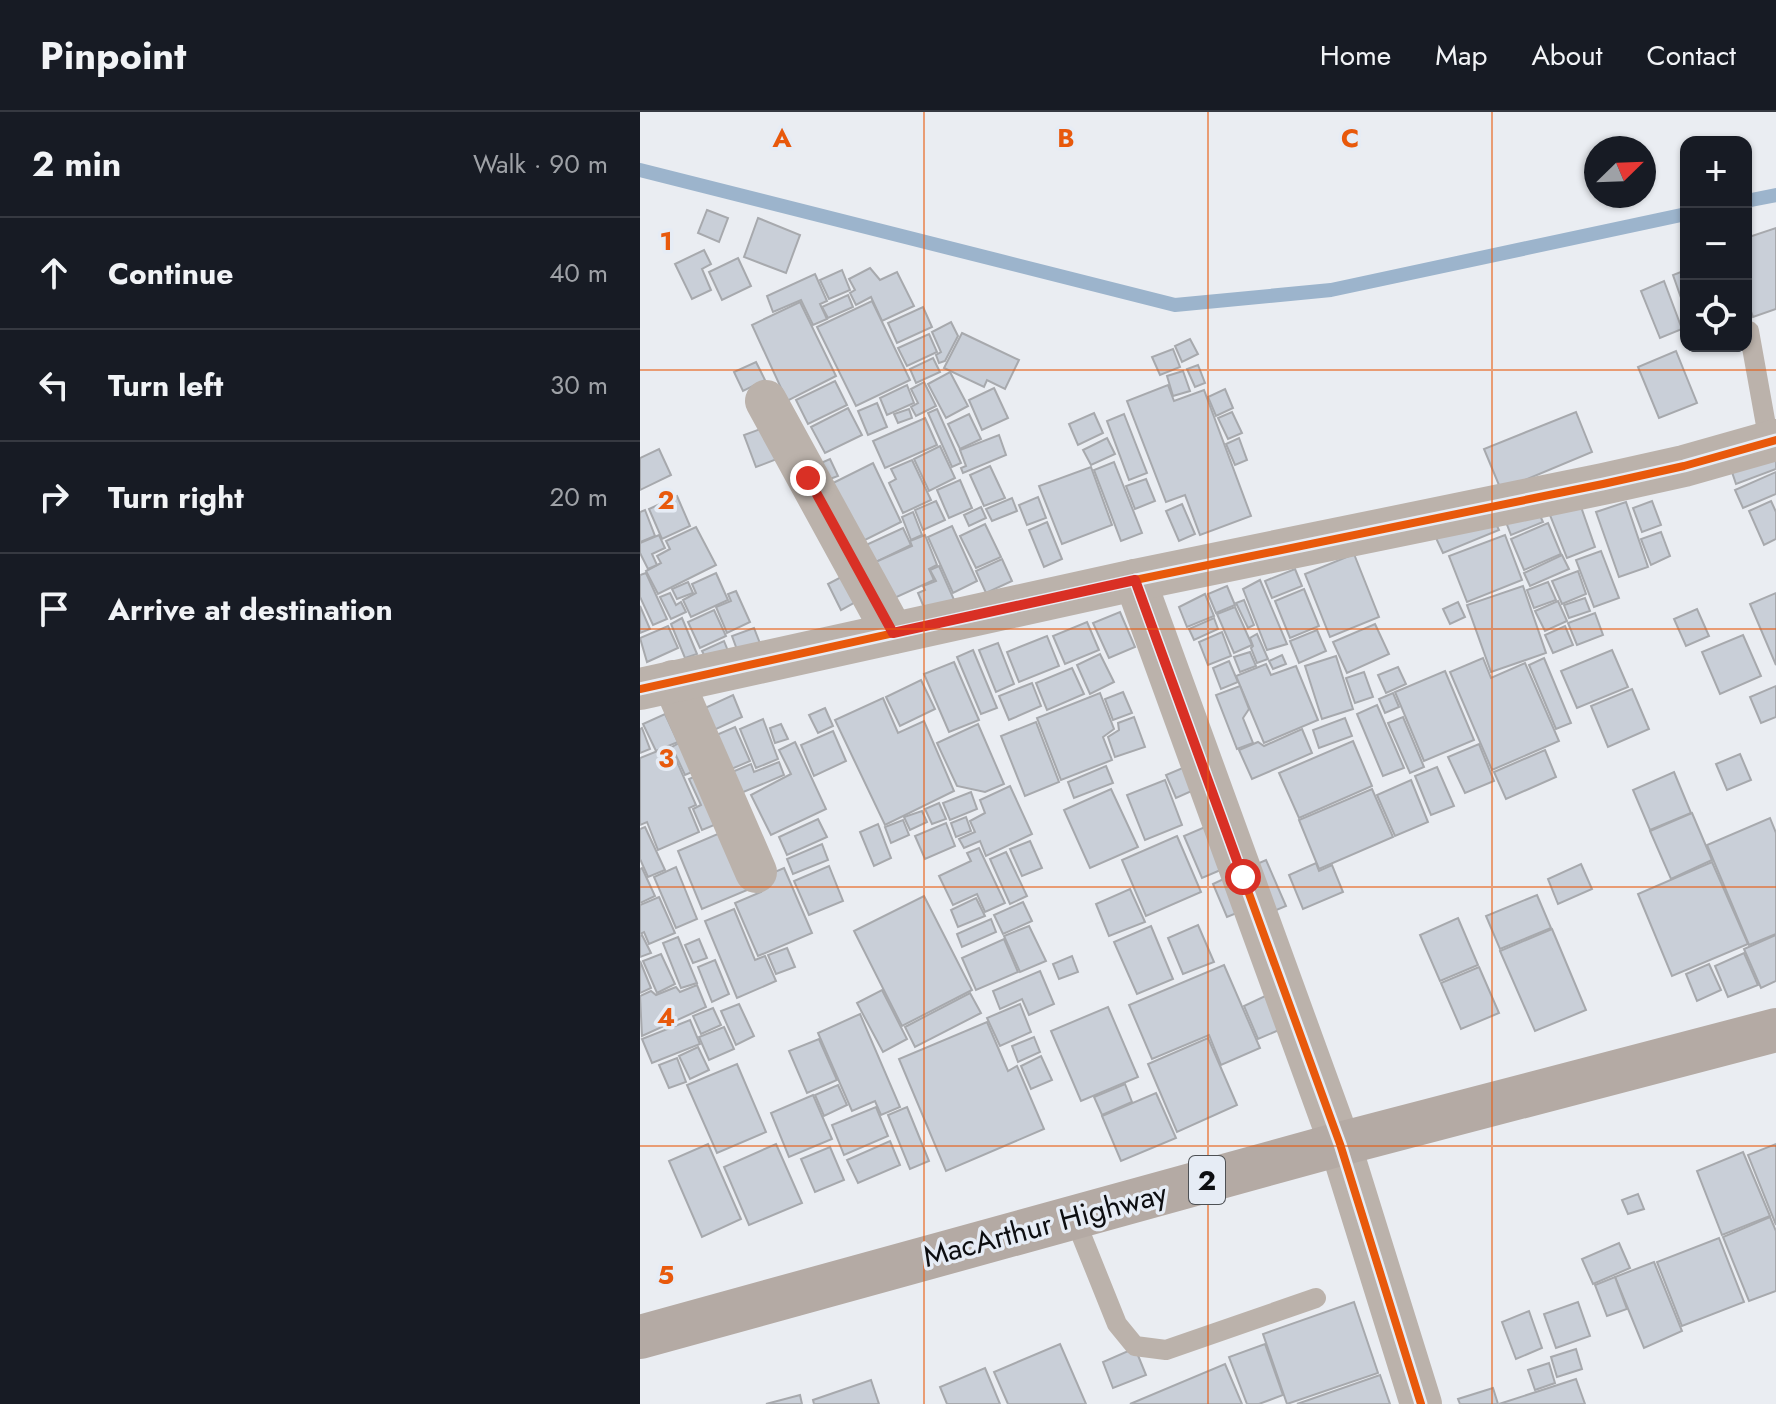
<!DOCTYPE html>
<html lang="en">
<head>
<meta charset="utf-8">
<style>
	body { margin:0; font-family:Jost,sans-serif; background:#242831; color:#f1f3f6 }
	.controls { position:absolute; right:24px; top:24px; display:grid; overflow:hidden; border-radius:16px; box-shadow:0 2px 6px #0004 }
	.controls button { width:72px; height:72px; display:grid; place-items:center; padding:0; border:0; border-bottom:2px solid #363941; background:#171b24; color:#f1f3f6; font:40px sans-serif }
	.compass { position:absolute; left:944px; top:24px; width:72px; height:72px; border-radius:50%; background:#171b24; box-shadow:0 2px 6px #0004; rotate:67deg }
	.stop { position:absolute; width:24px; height:24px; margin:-18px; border:6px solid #d93025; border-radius:50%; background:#fff }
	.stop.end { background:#d93025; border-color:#fff; box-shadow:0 2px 8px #0008 }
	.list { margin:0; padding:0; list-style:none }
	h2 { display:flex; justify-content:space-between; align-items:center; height:104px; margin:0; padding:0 32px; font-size:34px }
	h2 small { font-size:26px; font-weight:400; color:#9ea1a6 }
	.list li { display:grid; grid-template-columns:52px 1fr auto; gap:24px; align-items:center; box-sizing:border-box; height:112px; padding:0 32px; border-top:2px solid #363941 }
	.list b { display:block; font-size:30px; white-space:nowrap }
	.list em { font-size:26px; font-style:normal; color:#9ea1a6 }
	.icon { flex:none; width:44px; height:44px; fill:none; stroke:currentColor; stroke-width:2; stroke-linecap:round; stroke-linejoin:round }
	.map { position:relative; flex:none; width:1136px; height:1292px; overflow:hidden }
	header { display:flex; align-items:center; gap:48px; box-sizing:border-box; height:112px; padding:0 40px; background:#171b24; border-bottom:2px solid #363941 }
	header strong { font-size:38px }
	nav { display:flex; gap:44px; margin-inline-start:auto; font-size:28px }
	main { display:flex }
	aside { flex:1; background:#171b24 }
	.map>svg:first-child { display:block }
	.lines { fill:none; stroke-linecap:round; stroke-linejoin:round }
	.stream { stroke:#9cb4cc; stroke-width:14 }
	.building { fill:#c9cfd8; stroke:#a7a9ad; stroke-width:2 }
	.service { stroke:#bbb2ab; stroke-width:20 }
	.minor { stroke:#bbb2ab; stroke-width:42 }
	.trunk { stroke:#b4aaa4; stroke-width:44 }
	.cycleway-casing { stroke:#e6ecf5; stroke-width:13 }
	.cycleway { stroke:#e8590c; stroke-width:8 }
	.route { stroke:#d93025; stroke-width:10 }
	.grid { fill:none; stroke:#e8590c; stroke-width:2; stroke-opacity:0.55 }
	.labels { text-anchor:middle; stroke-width:7; stroke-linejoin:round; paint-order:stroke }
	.shield { fill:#e6ecf5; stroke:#4e5155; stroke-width:2 }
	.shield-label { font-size:28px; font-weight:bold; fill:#0d0e11 }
	.street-label { font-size:30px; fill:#0d0e11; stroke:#e6ecf5 }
	.grid-label { font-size:26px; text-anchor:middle; font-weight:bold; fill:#e8590c; stroke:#e6ecf5; stroke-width:7; stroke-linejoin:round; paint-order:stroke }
</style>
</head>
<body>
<header>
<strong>Pinpoint</strong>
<nav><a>Home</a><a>Map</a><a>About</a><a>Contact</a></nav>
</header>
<main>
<aside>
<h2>2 min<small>Walk · 90 m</small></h2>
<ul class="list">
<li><svg class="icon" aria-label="ahead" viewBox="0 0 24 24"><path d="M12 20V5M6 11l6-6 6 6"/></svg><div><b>Continue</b></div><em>40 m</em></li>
<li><svg class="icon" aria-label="left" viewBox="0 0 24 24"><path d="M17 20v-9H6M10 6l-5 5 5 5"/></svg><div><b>Turn left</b></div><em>30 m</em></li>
<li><svg class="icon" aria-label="right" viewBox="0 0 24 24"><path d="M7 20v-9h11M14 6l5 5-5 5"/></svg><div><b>Turn right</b></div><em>20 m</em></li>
<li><svg class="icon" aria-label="arrive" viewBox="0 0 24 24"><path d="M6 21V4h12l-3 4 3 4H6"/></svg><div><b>Arrive at destination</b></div></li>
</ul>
</aside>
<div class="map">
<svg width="1136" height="1292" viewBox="0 0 1136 1292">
	<rect width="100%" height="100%" fill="#eaedf2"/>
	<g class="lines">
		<g class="stream">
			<path d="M 0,58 L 535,193 L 691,178 L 1046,102"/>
			<path d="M 1106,89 L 1136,83"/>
		</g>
	</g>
	<g class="building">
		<path d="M 67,98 L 88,106 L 79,130 L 58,121 Z"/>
		<path d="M 118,106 L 160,123 L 146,161 L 104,145 Z"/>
		<path d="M 1136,116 L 1136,197 L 1113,205 L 1106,185 L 1106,126 Z"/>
		<path d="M 64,138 L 71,152 L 62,157 L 71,178 L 52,187 L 35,152 Z"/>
		<path d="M 98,146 L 111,174 L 82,188 L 69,160 Z"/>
		<path d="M 230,156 L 240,168 L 257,160 L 274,194 L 242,209 L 231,185 L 216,193 L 210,181 L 215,178 L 209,167 Z"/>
		<path d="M 202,158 L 210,178 L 189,187 L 180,168 Z"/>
		<path d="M 1046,158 L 1046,200 L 1033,163 Z"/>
		<path d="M 175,162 L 187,189 L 180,192 L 187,207 L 173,213 L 161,188 L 133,200 L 127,184 Z"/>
		<path d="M 1024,169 L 1042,217 L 1020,226 L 1001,179 Z"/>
		<path d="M 208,183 L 213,195 L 188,206 L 182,195 Z"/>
		<path d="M 232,189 L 270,268 L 216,294 L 177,215 Z"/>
		<path d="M 160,190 L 196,264 L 147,289 L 112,213 Z"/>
		<path d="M 283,195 L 292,215 L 257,231 L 248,211 Z"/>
		<path d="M 311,210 L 318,224 L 305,249 L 299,251 L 296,243 L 301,240 L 292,220 Z"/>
		<path d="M 322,221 L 379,248 L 365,277 L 347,268 L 344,275 L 304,256 Z"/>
		<path d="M 289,222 L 297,240 L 267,254 L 258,236 Z"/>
		<path d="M 550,227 L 558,242 L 542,250 L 535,234 Z"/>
		<path d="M 533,237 L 540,255 L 520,263 L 512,245 Z"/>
		<path d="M 1036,239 L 1057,291 L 1019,306 L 998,255 Z"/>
		<path d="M 293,246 L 300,260 L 276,271 L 270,257 Z"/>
		<path d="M 116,250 L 125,268 L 103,279 L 94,260 Z"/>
		<path d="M 558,253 L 565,271 L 555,275 L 547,257 Z"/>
		<path d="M 543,259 L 550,279 L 533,284 L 527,264 Z"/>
		<path d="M 310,260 L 328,294 L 306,306 L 288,272 Z"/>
		<path d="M 195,269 L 207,293 L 168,312 L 156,288 Z"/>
		<path d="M 284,270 L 296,294 L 276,304 L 271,295 L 278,291 L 271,277 Z"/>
		<path d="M 267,273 L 274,291 L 247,303 L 240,286 Z"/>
		<path d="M 528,273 L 534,289 L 564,278 L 611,404 L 560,423 L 545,383 L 526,390 L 487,289 Z"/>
		<path d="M 354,276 L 368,306 L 342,318 L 329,288 Z"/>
		<path d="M 585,277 L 593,296 L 576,304 L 568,285 Z"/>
		<path d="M 237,291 L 247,315 L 228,323 L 218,299 Z"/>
		<path d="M 208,296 L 222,323 L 185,341 L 171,315 Z"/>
		<path d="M 269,297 L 272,306 L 258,311 L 254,302 Z"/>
		<path d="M 297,297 L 321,351 L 312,355 L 288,301 Z"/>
		<path d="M 592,300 L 602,321 L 588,327 L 578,306 Z"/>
		<path d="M 936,300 L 952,340 L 861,378 L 844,337 Z"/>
		<path d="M 454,301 L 463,321 L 438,333 L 429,312 Z"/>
		<path d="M 329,302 L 341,327 L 320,337 L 308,312 Z"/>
		<path d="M 484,302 L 507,361 L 489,368 L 467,309 Z"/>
		<path d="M 285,306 L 297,333 L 245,356 L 233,329 Z"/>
		<path d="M 126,315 L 137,347 L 116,355 L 104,323 Z"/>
		<path d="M 359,323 L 366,343 L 323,361 L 321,356 L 326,354 L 320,338 Z"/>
		<path d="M 467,326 L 475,342 L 451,353 L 443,338 Z"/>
		<path d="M 599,326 L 607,348 L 595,353 L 586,332 Z"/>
		<path d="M 300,334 L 315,366 L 289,379 L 274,347 Z"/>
		<path d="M 19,337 L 31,363 L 0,378 L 0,346 Z"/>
		<path d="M 1136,339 L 1136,357 L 1096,372 L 1091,357 Z"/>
		<path d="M 190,347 L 198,364 L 182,370 L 174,354 Z"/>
		<path d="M 272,348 L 291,388 L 263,401 L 249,371 L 256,367 L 251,357 Z"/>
		<path d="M 474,350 L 502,421 L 481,429 L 454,358 Z"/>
		<path d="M 233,351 L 261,410 L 217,432 L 189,373 Z"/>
		<path d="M 350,354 L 365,386 L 344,394 L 330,363 Z"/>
		<path d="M 451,355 L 472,413 L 422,432 L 399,374 Z"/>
		<path d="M 1136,360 L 1136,382 L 1103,396 L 1095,378 Z"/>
		<path d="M 506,367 L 515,389 L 495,397 L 486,374 Z"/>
		<path d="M 320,368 L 332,396 L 309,406 L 297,378 Z"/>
		<path d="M 37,384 L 50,414 L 22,427 L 9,397 Z"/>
		<path d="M 398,385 L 406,406 L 387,413 L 379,393 Z"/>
		<path d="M 372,386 L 377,399 L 352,409 L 346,397 Z"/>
		<path d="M 296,389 L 305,408 L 283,418 L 275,398 Z"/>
		<path d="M 1012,389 L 1021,413 L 1002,420 L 993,396 Z"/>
		<path d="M 1131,389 L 1136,400 L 1136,427 L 1124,433 L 1109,399 Z"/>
		<path d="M 986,390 L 1008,455 L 979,465 L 956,400 Z"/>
		<path d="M 542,392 L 555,422 L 539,429 L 526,399 Z"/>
		<path d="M 940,392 L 955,435 L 927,446 L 910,403 Z"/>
		<path d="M 341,395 L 346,406 L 329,414 L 324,403 Z"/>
		<path d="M 897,397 L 903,410 L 871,423 L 866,410 Z"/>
		<path d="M 5,398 L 15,424 L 0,430 L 0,400 Z"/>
		<path d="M 273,400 L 282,423 L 271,428 L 262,405 Z"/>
		<path d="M 852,404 L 859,418 L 803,441 L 796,426 Z"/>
		<path d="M 407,410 L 422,447 L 404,455 L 389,418 Z"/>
		<path d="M 908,411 L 921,442 L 884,458 L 871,427 Z"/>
		<path d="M 345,412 L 361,445 L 336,456 L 320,424 Z"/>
		<path d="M 312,414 L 337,469 L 313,481 L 288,425 Z"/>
		<path d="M 56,415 L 76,453 L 18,482 L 6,459 L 21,451 L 17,444 L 30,437 L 26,429 Z"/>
		<path d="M 263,416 L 271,433 L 234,451 L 226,433 Z"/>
		<path d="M 1021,420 L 1030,444 L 1011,453 L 1001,427 Z"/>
		<path d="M 19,423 L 25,436 L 12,442 L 17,453 L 8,457 L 0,441 L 0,431 Z"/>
		<path d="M 285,423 L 297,453 L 289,457 L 294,468 L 250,488 L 231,452 L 272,434 L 270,429 Z"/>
		<path d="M 865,423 L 882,468 L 827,490 L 809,444 Z"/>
		<path d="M 961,439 L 979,486 L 954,495 L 936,448 Z"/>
		<path d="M 714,442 L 739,505 L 690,525 L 665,462 Z"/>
		<path d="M 922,443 L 929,457 L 890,474 L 884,461 Z"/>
		<path d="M 362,447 L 372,469 L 346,481 L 336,459 Z"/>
		<path d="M 299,454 L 315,490 L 287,503 L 278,481 L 285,478 L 283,474 L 296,469 L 290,458 Z"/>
		<path d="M 655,457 L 662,474 L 632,486 L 625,469 Z"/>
		<path d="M 938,459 L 946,482 L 922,492 L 912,469 Z"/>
		<path d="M 6,461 L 27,507 L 13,513 L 0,485 L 0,463 Z"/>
		<path d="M 76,461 L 88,488 L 51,505 L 43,488 L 56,481 L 52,472 Z"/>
		<path d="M 205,463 L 219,488 L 201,498 L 188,472 Z"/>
		<path d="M 620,468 L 647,532 L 627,538 L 603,477 Z"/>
		<path d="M 48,470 L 53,481 L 37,487 L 32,477 Z"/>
		<path d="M 908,470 L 916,488 L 894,496 L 887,478 Z"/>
		<path d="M 587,474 L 595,493 L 576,501 L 568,482 Z"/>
		<path d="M 883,474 L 906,541 L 851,560 L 827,493 Z"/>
		<path d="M 664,477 L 679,514 L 650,526 L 635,489 Z"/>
		<path d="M 96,479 L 110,510 L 87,521 L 76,495 L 91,489 L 88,482 Z"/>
		<path d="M 30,481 L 36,493 L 41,490 L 46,500 L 31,507 L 20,485 Z"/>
		<path d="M 1136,481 L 1136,553 L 1110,492 Z"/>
		<path d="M 565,482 L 574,504 L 547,515 L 539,495 Z"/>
		<path d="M 945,486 L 950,499 L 929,506 L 924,493 Z"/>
		<path d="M 604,488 L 614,513 L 608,516 L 596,491 Z"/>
		<path d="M 918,489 L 927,509 L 905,519 L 895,499 Z"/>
		<path d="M 818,490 L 825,505 L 810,512 L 803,497 Z"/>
		<path d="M 0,494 L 10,517 L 0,521 Z"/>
		<path d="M 595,495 L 612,533 L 594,541 L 577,502 Z"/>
		<path d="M 1057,497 L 1069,524 L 1046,534 L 1034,507 Z"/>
		<path d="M 74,498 L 86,524 L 60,536 L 48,510 Z"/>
		<path d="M 480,500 L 495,535 L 469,546 L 453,511 Z"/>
		<path d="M 955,501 L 963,523 L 937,533 L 928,511 Z"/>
		<path d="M 42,506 L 57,542 L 45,546 L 31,512 Z"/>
		<path d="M 574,506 L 578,517 L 554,528 L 549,517 Z"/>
		<path d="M 447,510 L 459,538 L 425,552 L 413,524 Z"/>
		<path d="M 735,512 L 749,542 L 707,561 L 693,530 Z"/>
		<path d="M 28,514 L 38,536 L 7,550 L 0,526 Z"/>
		<path d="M 925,514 L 933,533 L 913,541 L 905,523 Z"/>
		<path d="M 114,516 L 121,534 L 99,543 L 92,524 Z"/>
		<path d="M 677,518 L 686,539 L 659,551 L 650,529 Z"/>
		<path d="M 582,520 L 591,544 L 568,553 L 559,530 Z"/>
		<path d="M 617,522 L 628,547 L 617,551 L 611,536 L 613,534 L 610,526 Z"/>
		<path d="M 1103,523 L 1121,564 L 1080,582 L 1062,540 Z"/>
		<path d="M 407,524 L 419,554 L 379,570 L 367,540 Z"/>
		<path d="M 84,529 L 90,544 L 69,553 L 62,539 Z"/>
		<path d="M 358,531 L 374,572 L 356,580 L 339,538 Z"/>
		<path d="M 333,538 L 357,596 L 341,602 L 317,545 Z"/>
		<path d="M 972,538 L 988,575 L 937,596 L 921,559 Z"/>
		<path d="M 610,540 L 616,554 L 600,560 L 594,545 Z"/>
		<path d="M 460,542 L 474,570 L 450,582 L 437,553 Z"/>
		<path d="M 642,543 L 646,552 L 633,557 L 629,549 Z"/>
		<path d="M 696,544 L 713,597 L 682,607 L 665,554 Z"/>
		<path d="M 843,546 L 851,566 L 885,551 L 919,629 L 852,658 L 810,560 Z"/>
		<path d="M 904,546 L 931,611 L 916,617 L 889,553 Z"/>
		<path d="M 589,549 L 598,570 L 581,577 L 573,556 Z"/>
		<path d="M 314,550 L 339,608 L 309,620 L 284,562 Z"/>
		<path d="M 626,552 L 631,563 L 656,554 L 678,608 L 624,631 L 596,564 Z"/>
		<path d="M 758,555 L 766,572 L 746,581 L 738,563 Z"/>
		<path d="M 432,556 L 444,582 L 407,598 L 396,571 Z"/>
		<path d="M 805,559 L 834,628 L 784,649 L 755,580 Z"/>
		<path d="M 724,560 L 733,585 L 715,591 L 706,566 Z"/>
		<path d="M 281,568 L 295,597 L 260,614 L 246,585 Z"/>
		<path d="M 392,571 L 401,594 L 369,608 L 359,584 Z"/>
		<path d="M 600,574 L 609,597 L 603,606 L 613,631 L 597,637 L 576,583 Z"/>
		<path d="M 1136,574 L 1136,605 L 1121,611 L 1110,585 Z"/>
		<path d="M 992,577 L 1009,617 L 968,635 L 951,594 Z"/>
		<path d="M 483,580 L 492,601 L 473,608 L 465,587 Z"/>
		<path d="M 460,581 L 474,617 L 463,625 L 472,648 L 421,668 L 397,606 Z"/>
		<path d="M 753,581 L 759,595 L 745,601 L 739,587 Z"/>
		<path d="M 93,583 L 102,605 L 74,618 L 65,596 Z"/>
		<path d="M 243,586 L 258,621 L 284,609 L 314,679 L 245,713 L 195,608 Z"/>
		<path d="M 737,593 L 764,656 L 743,664 L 717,602 Z"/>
		<path d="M 185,596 L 193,614 L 178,621 L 169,603 Z"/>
		<path d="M 25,602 L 38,630 L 16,639 L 3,612 Z"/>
		<path d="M 494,605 L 505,635 L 475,645 L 468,625 L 479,618 L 478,611 Z"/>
		<path d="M 763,605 L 784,655 L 770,661 L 748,611 Z"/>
		<path d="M 705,606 L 712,624 L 679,636 L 673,618 Z"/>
		<path d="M 123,607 L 138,647 L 116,656 L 100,617 Z"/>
		<path d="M 396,610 L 419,670 L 385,684 L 361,624 Z"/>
		<path d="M 141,612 L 148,627 L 135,631 L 130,616 Z"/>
		<path d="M 338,612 L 364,672 L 345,680 L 317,674 L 297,631 Z"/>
		<path d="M 95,615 L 110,649 L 89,658 L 74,624 Z"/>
		<path d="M 2,616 L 10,637 L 0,641 L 0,617 Z"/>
		<path d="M 662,617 L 672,641 L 612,667 L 599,638 L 618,630 L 624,634 Z"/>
		<path d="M 193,619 L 206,649 L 174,664 L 161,633 Z"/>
		<path d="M 713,629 L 732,674 L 659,706 L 639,661 Z"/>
		<path d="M 41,630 L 64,655 L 45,663 L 32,635 Z"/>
		<path d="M 155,630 L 186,697 L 131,723 L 111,683 L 151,662 L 139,638 Z"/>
		<path d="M 839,632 L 854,669 L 825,681 L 808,645 Z"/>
		<path d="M 30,634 L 56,693 L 49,696 L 59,720 L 18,738 L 7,710 L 0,713 L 0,646 Z"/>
		<path d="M 905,638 L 916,665 L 866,687 L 854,660 Z"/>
		<path d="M 1100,642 L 1111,668 L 1087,678 L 1076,652 Z"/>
		<path d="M 139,650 L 144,663 L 101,681 L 92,660 L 111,652 L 114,660 Z"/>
		<path d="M 466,654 L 473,671 L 434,686 L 428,670 Z"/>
		<path d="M 545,655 L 554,678 L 536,686 L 526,663 Z"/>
		<path d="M 797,655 L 814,694 L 791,703 L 775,664 Z"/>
		<path d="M 1034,660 L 1051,701 L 1010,718 L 993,678 Z"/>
		<path d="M 63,661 L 84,709 L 62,718 L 53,697 L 61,693 L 49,667 Z"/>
		<path d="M 525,668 L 542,713 L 505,728 L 487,683 Z"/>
		<path d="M 771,668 L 788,710 L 755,724 L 737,683 Z"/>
		<path d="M 370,674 L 392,722 L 346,744 L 340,729 L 324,736 L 319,727 L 335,720 L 330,709 L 345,701 L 340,688 Z"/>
		<path d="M 471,677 L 498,735 L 450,756 L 424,698 Z"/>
		<path d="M 732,677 L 753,725 L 679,757 L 659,708 Z"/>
		<path d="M 331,680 L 337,697 L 310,708 L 303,691 Z"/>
		<path d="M 299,691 L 306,707 L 292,712 L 285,697 Z"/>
		<path d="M 282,699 L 287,710 L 270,718 L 264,705 Z"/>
		<path d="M 1052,701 L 1072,748 L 1031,767 L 1010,719 Z"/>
		<path d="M 326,705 L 331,719 L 316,725 L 311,711 Z"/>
		<path d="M 1130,706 L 1136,721 L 1136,822 L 1109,833 L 1067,733 Z"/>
		<path d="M 178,707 L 187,725 L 147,743 L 139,725 Z"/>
		<path d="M 263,708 L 269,723 L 251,731 L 245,715 Z"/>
		<path d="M 306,711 L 315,734 L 285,747 L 275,724 Z"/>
		<path d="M 238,712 L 251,746 L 234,754 L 220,720 Z"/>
		<path d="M 5,715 L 25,758 L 8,765 L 0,747 L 0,717 Z"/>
		<path d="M 565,715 L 583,757 L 562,766 L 544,724 Z"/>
		<path d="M 87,718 L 112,776 L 62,797 L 38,739 Z"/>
		<path d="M 537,724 L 561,780 L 506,804 L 482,748 Z"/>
		<path d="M 390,729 L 402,756 L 382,764 L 370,737 Z"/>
		<path d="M 182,732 L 188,748 L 153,762 L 147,747 Z"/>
		<path d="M 339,736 L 365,791 L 345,800 L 337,782 L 313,793 L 299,764 L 331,749 L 327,741 Z"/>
		<path d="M 366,740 L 387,784 L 370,792 L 350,747 Z"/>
		<path d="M 626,748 L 646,794 L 622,804 L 603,758 Z"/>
		<path d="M 1072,750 L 1108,832 L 1032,864 L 998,782 Z"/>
		<path d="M 676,751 L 679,759 L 692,753 L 703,780 L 663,797 L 649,763 Z"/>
		<path d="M 941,752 L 952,777 L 918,792 L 908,767 Z"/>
		<path d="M 189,754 L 203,789 L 169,803 L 154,769 Z"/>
		<path d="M 36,755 L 57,807 L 36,816 L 14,765 Z"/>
		<path d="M 2,756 L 15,784 L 0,791 L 0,757 Z"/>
		<path d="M 144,756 L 172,821 L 118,844 L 95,791 L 121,780 L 116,768 Z"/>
		<path d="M 598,760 L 614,794 L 587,805 L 573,772 Z"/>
		<path d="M 490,777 L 505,810 L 469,824 L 456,792 Z"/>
		<path d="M 897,783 L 911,816 L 860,837 L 846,804 Z"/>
		<path d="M 284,784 L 332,878 L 262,914 L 214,819 Z"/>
		<path d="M 19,785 L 35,821 L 9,832 L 4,820 L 0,822 L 0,793 Z"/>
		<path d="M 336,786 L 345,804 L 318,815 L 311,798 Z"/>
		<path d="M 383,790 L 392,809 L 363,822 L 354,803 Z"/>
		<path d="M 94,797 L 115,848 L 125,844 L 136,869 L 97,886 L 65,809 Z"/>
		<path d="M 818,806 L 838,853 L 800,869 L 780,823 Z"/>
		<path d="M 351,807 L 356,820 L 322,835 L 317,822 Z"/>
		<path d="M 558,813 L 574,850 L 543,862 L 528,826 Z"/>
		<path d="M 389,814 L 406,849 L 380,860 L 364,824 Z"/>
		<path d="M 511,814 L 533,867 L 497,882 L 474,830 Z"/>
		<path d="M 912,817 L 946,898 L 895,919 L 860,839 Z"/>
		<path d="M 2,823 L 11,841 L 0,845 L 0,824 Z"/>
		<path d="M 1136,823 L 1136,869 L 1121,876 L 1104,837 Z"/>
		<path d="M 38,825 L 57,871 L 41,876 L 23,831 Z"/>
		<path d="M 59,827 L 67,846 L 53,851 L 45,833 Z"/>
		<path d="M 364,827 L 378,860 L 336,878 L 322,846 Z"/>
		<path d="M 147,836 L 155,855 L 136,862 L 128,843 Z"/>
		<path d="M 1104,841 L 1118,873 L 1088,885 L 1075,854 Z"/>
		<path d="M 21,842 L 35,872 L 17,881 L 3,849 Z"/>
		<path d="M 432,844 L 438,860 L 419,867 L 413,852 Z"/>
		<path d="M 75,848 L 89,882 L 72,890 L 58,855 Z"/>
		<path d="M 0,849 L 11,876 L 0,881 Z"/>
		<path d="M 1069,852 L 1081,878 L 1057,889 L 1046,862 Z"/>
		<path d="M 584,853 L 620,936 L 581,953 L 569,923 L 512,947 L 489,893 Z"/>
		<path d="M 839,855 L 859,901 L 821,917 L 801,871 Z"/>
		<path d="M 400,859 L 414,892 L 389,903 L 382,887 L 360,897 L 353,879 Z"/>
		<path d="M 57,873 L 66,895 L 2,924 L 0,884 L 11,879 L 16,883 L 36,875 L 40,880 Z"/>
		<path d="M 242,878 L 267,927 L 243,940 L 217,891 Z"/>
		<path d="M 638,878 L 653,912 L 618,927 L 604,894 Z"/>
		<path d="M 330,881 L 341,901 L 275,935 L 265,915 Z"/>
		<path d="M 99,892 L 114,924 L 96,933 L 81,899 Z"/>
		<path d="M 380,892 L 391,920 L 360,934 L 347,906 Z"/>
		<path d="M 468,895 L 498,965 L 441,989 L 411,919 Z"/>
		<path d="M 73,896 L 81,913 L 61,922 L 53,904 Z"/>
		<path d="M 220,902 L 260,995 L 241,1003 L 235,989 L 212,999 L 178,921 Z"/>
		<path d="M 50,908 L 60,932 L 12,951 L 2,927 Z"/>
		<path d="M 347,910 L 368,959 L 377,954 L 404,1017 L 306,1059 L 259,947 Z"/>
		<path d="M 84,915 L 94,937 L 69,948 L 59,925 Z"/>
		<path d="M 394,925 L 400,940 L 378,950 L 372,934 Z"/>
		<path d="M 568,926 L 597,993 L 537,1020 L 508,952 Z"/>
		<path d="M 179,927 L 197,968 L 167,981 L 149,939 Z"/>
		<path d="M 58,935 L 69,958 L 50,967 L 39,944 Z"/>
		<path d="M 401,944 L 412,968 L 391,977 L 381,954 Z"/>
		<path d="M 37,946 L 46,970 L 29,976 L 19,953 Z"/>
		<path d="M 97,952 L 126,1020 L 77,1041 L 47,973 Z"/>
		<path d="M 485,972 L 492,990 L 462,1003 L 454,985 Z"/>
		<path d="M 198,973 L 207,993 L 184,1004 L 175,983 Z"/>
		<path d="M 516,981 L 536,1026 L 481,1049 L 462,1004 Z"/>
		<path d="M 173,983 L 192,1027 L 149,1045 L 131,1001 Z"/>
		<path d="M 236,995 L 248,1024 L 204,1043 L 192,1013 Z"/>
		<path d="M 267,995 L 289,1049 L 270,1057 L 248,1003 Z"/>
		<path d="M 250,1029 L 260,1053 L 218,1071 L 207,1048 Z"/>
		<path d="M 68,1032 L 101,1107 L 62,1125 L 29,1049 Z"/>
		<path d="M 136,1032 L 162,1091 L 109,1113 L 84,1055 Z"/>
		<path d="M 1136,1032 L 1136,1113 L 1108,1043 Z"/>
		<path d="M 190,1035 L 204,1068 L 175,1080 L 161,1047 Z"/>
		<path d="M 1103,1040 L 1130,1104 L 1082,1123 L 1057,1059 Z"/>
		<path d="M 998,1082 L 1004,1097 L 988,1102 L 982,1088 Z"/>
		<path d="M 1130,1105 L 1136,1119 L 1136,1179 L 1109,1189 L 1083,1125 Z"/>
		<path d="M 1079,1126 L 1104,1190 L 1042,1214 L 1017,1150 Z"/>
		<path d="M 979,1131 L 990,1156 L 953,1172 L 942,1147 Z"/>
		<path d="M 1014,1150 L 1042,1219 L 1004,1236 L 975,1165 Z"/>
		<path d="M 975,1165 L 987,1197 L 967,1204 L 955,1173 Z"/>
		<path d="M 714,1190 L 738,1261 L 647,1292 L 623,1222 Z"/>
		<path d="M 938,1190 L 950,1224 L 916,1236 L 904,1202 Z"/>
		<path d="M 889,1199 L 902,1236 L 876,1247 L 862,1210 Z"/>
		<path d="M 420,1232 L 446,1292 L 368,1292 L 354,1260 Z"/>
		<path d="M 625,1232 L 643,1283 L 619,1292 L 607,1292 L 589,1245 Z"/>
		<path d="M 495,1236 L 506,1263 L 473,1276 L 463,1250 Z"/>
		<path d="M 936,1237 L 942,1257 L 917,1265 L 911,1245 Z"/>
		<path d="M 909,1251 L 915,1271 L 895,1278 L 888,1258 Z"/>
		<path d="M 585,1252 L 602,1292 L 490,1292 Z"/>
		<path d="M 345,1256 L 360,1292 L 307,1292 L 300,1275 Z"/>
		<path d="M 740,1263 L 750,1292 L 657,1292 Z"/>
		<path d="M 936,1267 L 945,1292 L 859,1292 Z"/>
		<path d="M 231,1268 L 239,1292 L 174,1292 L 173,1288 Z"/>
		<path d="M 853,1276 L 858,1292 L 820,1292 L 818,1287 Z"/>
		<path d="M 160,1283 L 162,1292 L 126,1292 Z"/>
	</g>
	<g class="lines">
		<g class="service">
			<path d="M 1109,219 L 1129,330"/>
			<path d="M 434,1105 L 477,1212 L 495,1234 L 526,1238 L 676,1186"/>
		</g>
		<g class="minor">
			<path d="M 126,289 L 253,521"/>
			<path d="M 495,468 L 700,1032 L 781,1292"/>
			<path d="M 33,569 L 116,760"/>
			<path d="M 0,577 L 495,468 L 963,372 L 1044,354 L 1136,328"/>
		</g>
		<path class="trunk" d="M 0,1225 L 700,1032 L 1136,918"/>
		<defs>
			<g id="cycleway">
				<path d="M 495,468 L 700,1032 L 781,1292"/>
				<path d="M 0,577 L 495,468 L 963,372 L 1044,354 L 1136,328"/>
			</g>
		</defs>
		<use href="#cycleway" class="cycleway-casing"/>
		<use href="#cycleway" class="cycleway"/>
	</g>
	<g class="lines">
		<path class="route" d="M 168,366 L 253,521 L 495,468 L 603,765"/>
	</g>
	<path class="grid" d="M 284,0 L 284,1292M 568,0 L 568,1292M 852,0 L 852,1292M 0,258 L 1136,258M 0,517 L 1136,517M 0,775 L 1136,775M 0,1034 L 1136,1034"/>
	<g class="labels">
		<rect class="shield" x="549" y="1044" width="36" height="48" rx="6"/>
		<g class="shield-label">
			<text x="567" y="1078">2</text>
		</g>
		<g class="street-label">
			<text transform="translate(405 1113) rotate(-15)" y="10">MacArthur Highway</text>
		</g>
	</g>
	<g class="grid-label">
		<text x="142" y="35">A</text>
		<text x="426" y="35">B</text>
		<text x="710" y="35">C</text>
		<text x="26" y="138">1</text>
		<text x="26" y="397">2</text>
		<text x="26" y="655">3</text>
		<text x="26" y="914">4</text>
		<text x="26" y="1172">5</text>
	</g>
</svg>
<div class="controls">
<button>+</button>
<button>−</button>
<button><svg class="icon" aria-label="locate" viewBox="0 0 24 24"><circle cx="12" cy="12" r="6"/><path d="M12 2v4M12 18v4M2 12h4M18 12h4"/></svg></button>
</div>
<svg class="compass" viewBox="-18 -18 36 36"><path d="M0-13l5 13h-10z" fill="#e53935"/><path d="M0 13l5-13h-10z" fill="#9ea1a6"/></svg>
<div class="stop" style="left:603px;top:765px"></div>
<div class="stop end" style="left:168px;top:366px"></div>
</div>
</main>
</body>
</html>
